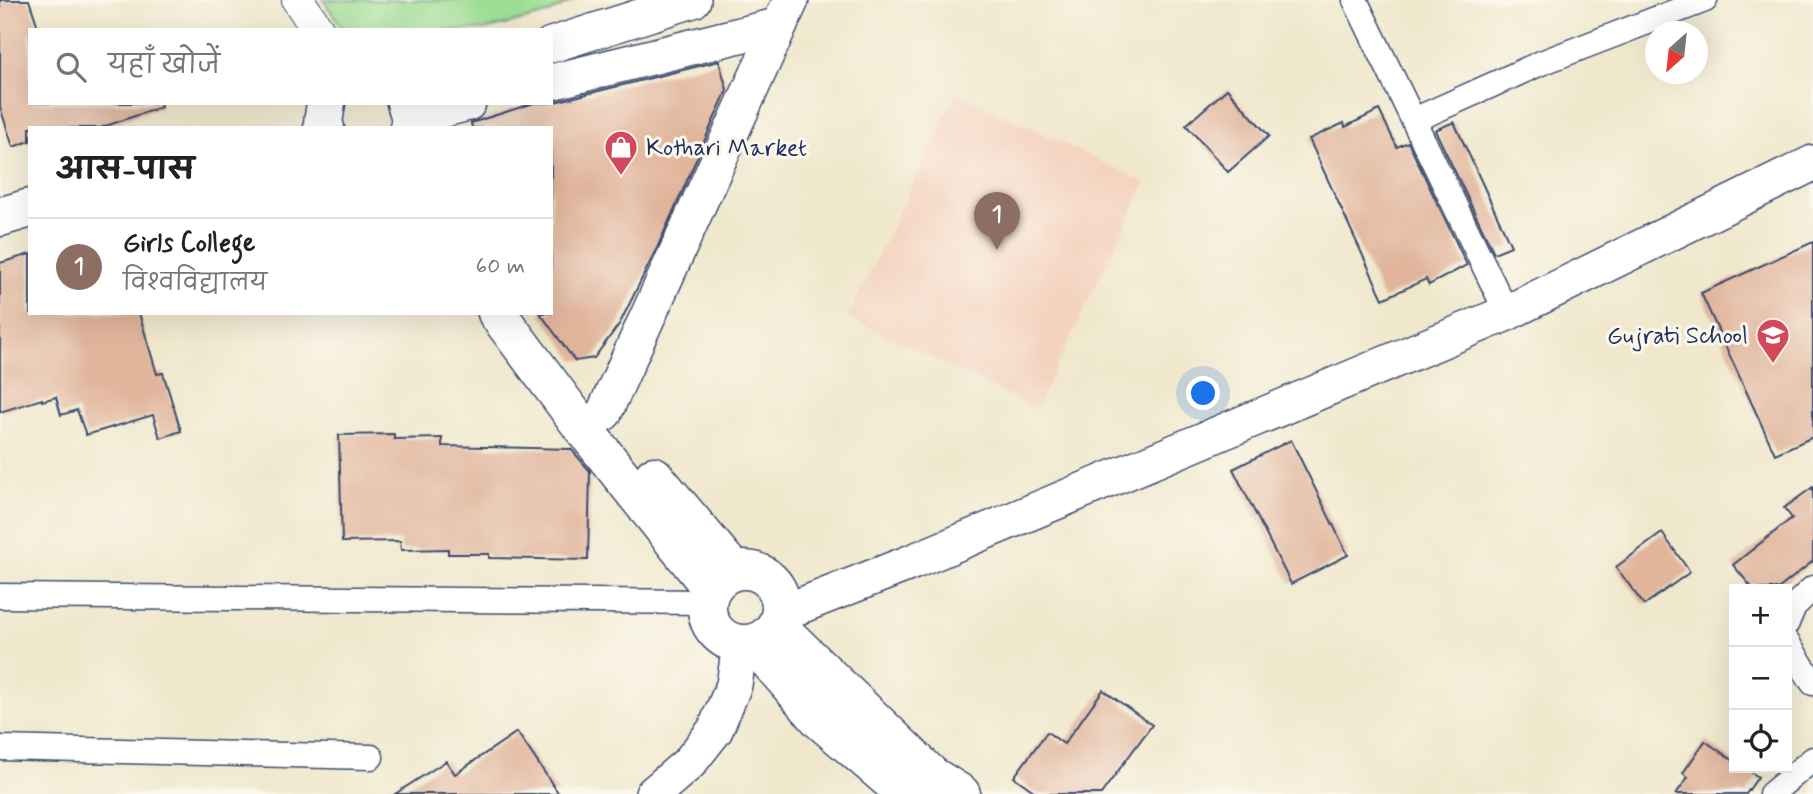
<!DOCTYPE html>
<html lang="hi">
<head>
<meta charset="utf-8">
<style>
	body { margin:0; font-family:Mynerve,"Playpen Sans Deva",sans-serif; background:#f2f2f2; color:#222 }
	.controls { position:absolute; right:21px; bottom:21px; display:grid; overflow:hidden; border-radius:0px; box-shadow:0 7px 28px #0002 }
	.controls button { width:63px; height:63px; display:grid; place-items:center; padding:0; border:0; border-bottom:2px solid #e0e0e0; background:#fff; color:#222; font:35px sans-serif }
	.compass { position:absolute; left:1645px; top:21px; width:63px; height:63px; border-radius:50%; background:#fff; box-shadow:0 7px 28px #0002; rotate:207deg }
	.you { position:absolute; left:1204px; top:394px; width:24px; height:24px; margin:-18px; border:5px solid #fff; border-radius:50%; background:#1a73e8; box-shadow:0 0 0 10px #1a73e833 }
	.badge { display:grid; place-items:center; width:46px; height:46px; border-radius:50%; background:#d1495b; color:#fff; font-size:23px; font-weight:700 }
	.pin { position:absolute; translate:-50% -58px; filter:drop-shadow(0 2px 4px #0008) }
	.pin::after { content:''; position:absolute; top:37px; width:24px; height:21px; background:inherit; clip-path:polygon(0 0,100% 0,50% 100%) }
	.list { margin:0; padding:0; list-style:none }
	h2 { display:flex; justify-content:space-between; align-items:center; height:91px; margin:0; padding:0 28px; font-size:30px }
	h2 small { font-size:23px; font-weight:400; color:#767676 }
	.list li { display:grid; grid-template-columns:46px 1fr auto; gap:21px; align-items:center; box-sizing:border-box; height:98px; padding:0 28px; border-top:2px solid #e0e0e0 }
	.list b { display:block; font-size:26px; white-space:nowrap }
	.list p { margin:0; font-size:23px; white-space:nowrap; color:#767676 }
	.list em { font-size:23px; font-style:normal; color:#767676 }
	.icon { flex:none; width:38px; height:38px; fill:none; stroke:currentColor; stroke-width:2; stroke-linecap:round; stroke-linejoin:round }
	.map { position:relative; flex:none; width:1813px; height:794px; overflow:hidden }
	.search { position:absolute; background:#fff; box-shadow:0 7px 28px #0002; left:28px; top:28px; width:525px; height:77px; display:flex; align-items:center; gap:18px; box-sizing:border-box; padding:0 24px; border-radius:0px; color:#767676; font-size:26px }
	.panel { position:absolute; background:#fff; box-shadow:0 7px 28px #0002; left:28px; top:126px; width:525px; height:189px; border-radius:0px }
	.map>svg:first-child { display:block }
	.built { fill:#f4d3c0 }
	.green { fill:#9ede94; stroke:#5c8679; stroke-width:2 }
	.building { fill:#e1b59c }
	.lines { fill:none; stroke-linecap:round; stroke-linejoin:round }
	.minor-casing { stroke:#3b4b6f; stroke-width:27 }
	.tertiary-casing { stroke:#3b4b6f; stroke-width:34 }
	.secondary-casing { stroke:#3b4b6f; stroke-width:38 }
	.trunk-casing { stroke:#3b4b6f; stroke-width:41 }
	.minor { stroke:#fff; stroke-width:24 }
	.tertiary { stroke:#fff; stroke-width:32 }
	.secondary { stroke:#fff; stroke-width:35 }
	.trunk { stroke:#fff; stroke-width:38 }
	.labels { text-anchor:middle; stroke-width:6; stroke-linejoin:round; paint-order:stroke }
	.poi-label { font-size:24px; fill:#1b2f5e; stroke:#fbf7ec; text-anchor:start }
</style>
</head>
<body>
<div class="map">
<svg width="1813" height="794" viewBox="0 0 1813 794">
	<rect width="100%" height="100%" fill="#fbf7ec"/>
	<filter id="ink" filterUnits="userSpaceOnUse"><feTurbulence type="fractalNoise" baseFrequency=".0143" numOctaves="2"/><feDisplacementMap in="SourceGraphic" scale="14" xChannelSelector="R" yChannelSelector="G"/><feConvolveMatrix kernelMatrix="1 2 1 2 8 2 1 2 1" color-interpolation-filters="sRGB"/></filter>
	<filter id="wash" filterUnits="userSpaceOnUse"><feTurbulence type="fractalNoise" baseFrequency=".00686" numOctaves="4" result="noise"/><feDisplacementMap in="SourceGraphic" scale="28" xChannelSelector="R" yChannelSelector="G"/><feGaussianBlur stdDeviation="1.57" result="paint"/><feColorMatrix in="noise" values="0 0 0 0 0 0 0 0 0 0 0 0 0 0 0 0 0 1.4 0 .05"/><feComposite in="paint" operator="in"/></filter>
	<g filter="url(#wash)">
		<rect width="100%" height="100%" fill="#f0e8cd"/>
		<path class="built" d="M 957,92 L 1146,183 L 1036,409 L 848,317 Z"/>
		<path class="green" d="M 323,0 L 574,0 L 547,14 L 485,30 L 344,30 Z"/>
		<g id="blocks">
			<g class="building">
				<path d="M 0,0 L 29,0 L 39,30 L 30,30 L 30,103 L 160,103 L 161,107 L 100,128 L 30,128 L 30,141 L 13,147 L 0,107 Z"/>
				<path d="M 719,61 L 727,90 L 658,246 L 620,323 L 594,358 L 575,361 L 540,313 L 551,313 L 551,128 L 472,128 L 471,123 L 534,103 L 551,103 Z"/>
				<path d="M 1227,89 L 1269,136 L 1228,172 L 1186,125 Z"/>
				<path d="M 1379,110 L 1397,147 L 1408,142 L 1467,265 L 1429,285 L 1426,279 L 1383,299 L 1309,139 L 1344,123 L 1345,127 Z"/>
				<path d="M 1454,122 L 1511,246 L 1494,253 L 1435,130 Z"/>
				<path d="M 1813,242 L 1813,437 L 1775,454 L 1701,293 Z"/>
				<path d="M 30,254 L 30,313 L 139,313 L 157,374 L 163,373 L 181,431 L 160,438 L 153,415 L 86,435 L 77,410 L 61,415 L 56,397 L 42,401 L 42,399 L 0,412 L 0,263 Z"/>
				<path d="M 394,434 L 394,439 L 442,438 L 442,446 L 571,449 L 590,471 L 588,560 L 489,558 L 489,554 L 448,554 L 448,549 L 401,550 L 400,541 L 342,542 L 339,435 Z"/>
				<path d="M 1291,440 L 1348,555 L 1291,584 L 1233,469 Z"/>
				<path d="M 1813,487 L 1813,561 L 1778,589 L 1753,589 L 1733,565 L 1792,518 L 1784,508 Z"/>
				<path d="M 1662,533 L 1690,572 L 1644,605 L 1616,567 Z"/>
				<path d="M 1103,690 L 1152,725 L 1101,794 L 1038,794 L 1014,777 L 1047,732 L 1064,744 Z"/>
				<path d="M 517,732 L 559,794 L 395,794 L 446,761 L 455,774 Z"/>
				<path d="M 1705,741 L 1734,761 L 1734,768 L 1745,768 L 1758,777 L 1746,794 L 1676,794 L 1688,777 L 1683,773 Z"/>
			</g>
		</g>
	</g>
	<g filter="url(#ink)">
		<use href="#blocks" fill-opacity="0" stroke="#3b4b6f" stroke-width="2"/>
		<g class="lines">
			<defs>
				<g id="minor">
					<path d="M 1355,0 L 1507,313"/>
					<path d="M 1414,120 L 1541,63 L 1705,0"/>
					<path d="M 0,596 L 707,602"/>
					<path d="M 1787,623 L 1794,606 L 1813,588"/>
					<path d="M 1787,642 L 1813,683"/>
					<path d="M 0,748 L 371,757"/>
					<path d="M 1771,794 L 1813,759"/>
				</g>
				<path id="tertiary" d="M 298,0 L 318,30"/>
				<g id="secondary">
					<path d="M 551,45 L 693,0"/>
					<path d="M 551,82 L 780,25"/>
					<path d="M 411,118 L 468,103"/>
					<path d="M 604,413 L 791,0"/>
					<path d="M 782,613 L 912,562 L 1507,313 L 1813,163"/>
					<path d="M 653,794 L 689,763 L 715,730 L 734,685 L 740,645"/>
				</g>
				<g id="trunk">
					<path d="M 406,103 L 411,118 L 409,128"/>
					<path d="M 325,128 L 323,123 L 326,103"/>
					<path d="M 0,217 L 30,208"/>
					<path d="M 497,313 L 583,428 L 711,588"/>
					<path d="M 654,476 L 734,571"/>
					<circle cx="744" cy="607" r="37"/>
					<path d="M 777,626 L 932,776 L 961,794"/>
					<path d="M 754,644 L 820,720 L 906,794"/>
				</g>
			</defs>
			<use href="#minor" class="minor-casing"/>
			<use href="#tertiary" class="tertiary-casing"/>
			<use href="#secondary" class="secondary-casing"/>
			<use href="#trunk" class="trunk-casing"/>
			<use href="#minor" class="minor"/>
			<use href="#tertiary" class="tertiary"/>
			<use href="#secondary" class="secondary"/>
			<use href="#trunk" class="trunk"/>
		</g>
	</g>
	<defs>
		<symbol id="shop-pin" viewBox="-11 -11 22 30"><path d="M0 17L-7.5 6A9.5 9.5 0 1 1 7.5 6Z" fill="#d1495b" stroke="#fbf7ec"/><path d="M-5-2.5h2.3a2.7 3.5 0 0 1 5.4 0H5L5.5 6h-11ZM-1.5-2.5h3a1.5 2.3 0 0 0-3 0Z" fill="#fff"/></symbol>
		<symbol id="school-pin" viewBox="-11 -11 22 30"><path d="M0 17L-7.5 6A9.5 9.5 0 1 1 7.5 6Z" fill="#d1495b" stroke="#fbf7ec"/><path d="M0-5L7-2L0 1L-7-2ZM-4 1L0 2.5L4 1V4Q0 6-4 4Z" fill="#fff"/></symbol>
	</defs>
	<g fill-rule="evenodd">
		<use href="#shop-pin" x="602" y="128" width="38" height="52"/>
		<use href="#school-pin" x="1754" y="316" width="38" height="52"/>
	</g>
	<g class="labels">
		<g class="poi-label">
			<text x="646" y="155">Kothari Market</text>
			<text x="1748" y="343" text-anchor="end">Gujrati School</text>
		</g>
	</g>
</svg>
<div class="controls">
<button>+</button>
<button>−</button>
<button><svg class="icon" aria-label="locate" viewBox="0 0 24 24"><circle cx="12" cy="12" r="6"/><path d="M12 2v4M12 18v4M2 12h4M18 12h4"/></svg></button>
</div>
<svg class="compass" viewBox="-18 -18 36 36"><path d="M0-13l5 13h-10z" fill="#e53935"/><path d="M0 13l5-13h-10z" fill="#767676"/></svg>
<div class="you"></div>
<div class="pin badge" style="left:997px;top:250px;background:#8d6e63">1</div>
<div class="search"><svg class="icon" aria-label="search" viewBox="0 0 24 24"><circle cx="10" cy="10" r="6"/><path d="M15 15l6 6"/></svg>यहाँ खोजें</div>
<section class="panel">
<h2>आस-पास<small></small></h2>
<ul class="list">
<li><span class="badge" style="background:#8d6e63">1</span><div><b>Girls College</b><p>विश्वविद्यालय</p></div><em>60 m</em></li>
</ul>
</section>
</div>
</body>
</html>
